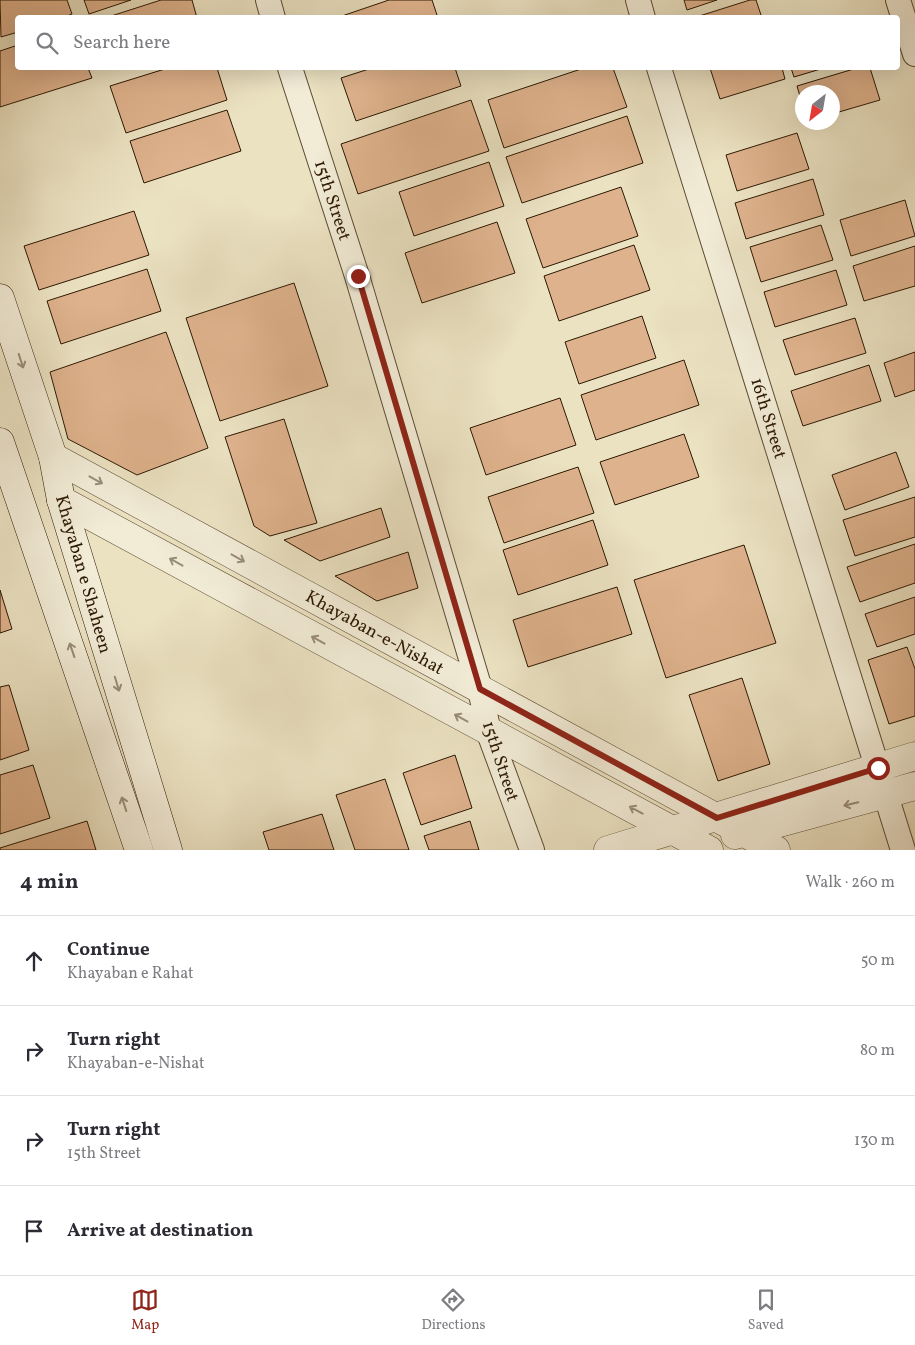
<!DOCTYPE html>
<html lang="en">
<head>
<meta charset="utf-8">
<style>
	body { margin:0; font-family:Vollkorn,serif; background:#f2f2f3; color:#2b2b33 }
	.compass { position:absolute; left:795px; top:85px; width:45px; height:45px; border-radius:50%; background:#fff; box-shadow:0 5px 20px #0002; rotate:211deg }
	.stop { position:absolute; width:15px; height:15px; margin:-11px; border:4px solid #8f2418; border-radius:50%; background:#fff }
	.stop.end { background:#8f2418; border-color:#fff; box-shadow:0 1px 5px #0008 }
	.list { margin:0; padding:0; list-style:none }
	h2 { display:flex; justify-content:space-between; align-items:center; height:65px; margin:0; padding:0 20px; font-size:21px }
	h2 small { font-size:16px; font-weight:400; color:#7c7c81 }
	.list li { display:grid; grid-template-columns:32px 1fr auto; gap:15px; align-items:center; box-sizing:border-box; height:90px; padding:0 20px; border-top:1px solid #e1e1e2 }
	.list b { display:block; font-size:19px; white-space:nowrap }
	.list p { margin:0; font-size:16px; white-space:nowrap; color:#7c7c81 }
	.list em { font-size:16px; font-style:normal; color:#7c7c81 }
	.icon { flex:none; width:28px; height:28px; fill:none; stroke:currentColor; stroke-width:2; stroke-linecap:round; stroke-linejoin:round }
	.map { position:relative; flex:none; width:915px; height:850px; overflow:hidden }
	.search { position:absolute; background:#fff; box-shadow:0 5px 20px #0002; left:15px; right:15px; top:15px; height:55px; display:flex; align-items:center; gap:12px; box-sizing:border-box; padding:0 18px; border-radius:5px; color:#7c7c81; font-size:19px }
	.sheet { height:425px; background:#fff }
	nav { display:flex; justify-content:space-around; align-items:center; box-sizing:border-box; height:70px; border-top:1px solid #e1e1e2; background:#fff; font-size:14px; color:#7c7c81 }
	nav a { display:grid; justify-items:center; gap:2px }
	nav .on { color:#8f2418 }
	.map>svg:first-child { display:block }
	.building { fill:#deb28c; stroke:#2c1903 }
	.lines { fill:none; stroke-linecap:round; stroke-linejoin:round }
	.minor-casing { stroke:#5c4b33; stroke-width:26 }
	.tertiary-casing { stroke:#5c4b33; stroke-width:29 }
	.secondary-casing { stroke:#2c1903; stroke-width:29 }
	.minor { stroke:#f2ecd7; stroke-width:24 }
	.tertiary { stroke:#f2ecd7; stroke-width:28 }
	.secondary { stroke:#f2ecd7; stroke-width:28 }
	.oneway { stroke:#998d78 }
	.route { stroke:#8f2418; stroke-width:6 }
	.labels { text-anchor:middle; stroke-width:4; stroke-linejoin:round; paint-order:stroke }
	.street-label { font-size:18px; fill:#2c1903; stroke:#f2ecd7 }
</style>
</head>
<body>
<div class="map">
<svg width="915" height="850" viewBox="0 0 915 850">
	<rect width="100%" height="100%" fill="#ebe2c2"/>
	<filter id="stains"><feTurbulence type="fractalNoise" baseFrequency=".004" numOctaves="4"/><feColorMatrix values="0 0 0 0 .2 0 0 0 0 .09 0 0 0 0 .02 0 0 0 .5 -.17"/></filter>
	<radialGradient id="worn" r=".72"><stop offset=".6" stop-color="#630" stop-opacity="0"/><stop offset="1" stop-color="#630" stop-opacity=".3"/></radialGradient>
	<g class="building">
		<path d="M 0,0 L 67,0 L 72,14 L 62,18 L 18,18 L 18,32 L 1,37 Z"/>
		<path d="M 84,0 L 131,0 L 89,14 Z"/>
		<path d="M 161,0 L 192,0 L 197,18 L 105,18 Z"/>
		<path d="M 389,0 L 432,0 L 438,18 L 336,18 Z"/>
		<path d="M 684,0 L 717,0 L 687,10 Z"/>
		<path d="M 750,0 L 756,0 L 762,18 L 693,18 Z"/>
		<path d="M 18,45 L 18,68 L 88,68 L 92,78 L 0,107 L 0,51 Z"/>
		<path d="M 168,68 L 217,68 L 227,100 L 126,133 L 110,86 Z"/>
		<path d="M 372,68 L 455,68 L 461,86 L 356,121 L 341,78 Z"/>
		<path d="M 584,68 L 613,68 L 627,107 L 504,148 L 488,100 Z"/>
		<path d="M 710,68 L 782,68 L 785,79 L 720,99 Z"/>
		<path d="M 791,68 L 824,68 L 794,77 Z"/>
		<path d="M 857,68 L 870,68 L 880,100 L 832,114 L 832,92 L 802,92 L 802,103 L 797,86 Z"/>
		<path d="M 471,100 L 489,151 L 358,194 L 341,144 Z"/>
		<path d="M 227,110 L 241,151 L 144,183 L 130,141 Z"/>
		<path d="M 627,116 L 643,163 L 522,203 L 506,157 Z"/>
		<path d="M 797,133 L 809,169 L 737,191 L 726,155 Z"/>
		<path d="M 489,162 L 504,206 L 414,236 L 399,192 Z"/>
		<path d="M 813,179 L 824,215 L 746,239 L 735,203 Z"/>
		<path d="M 621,187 L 638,236 L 543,268 L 526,219 Z"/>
		<path d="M 905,200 L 915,236 L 851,256 L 840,220 Z"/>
		<path d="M 134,211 L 149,255 L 39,290 L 24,246 Z"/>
		<path d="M 497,222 L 515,273 L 422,303 L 405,253 Z"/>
		<path d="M 821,225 L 833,260 L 761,282 L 750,247 Z"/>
		<path d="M 634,245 L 650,290 L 559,321 L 544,276 Z"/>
		<path d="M 915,246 L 915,286 L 864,301 L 853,266 Z"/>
		<path d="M 147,269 L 161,311 L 61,344 L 47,301 Z"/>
		<path d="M 836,270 L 847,305 L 775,327 L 764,292 Z"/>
		<path d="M 294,283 L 328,386 L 220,421 L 186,318 Z"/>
		<path d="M 642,316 L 656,358 L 579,384 L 565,342 Z"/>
		<path d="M 855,318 L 866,353 L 795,375 L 783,340 Z"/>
		<path d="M 166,332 L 208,448 L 137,475 L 68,439 L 50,372 Z"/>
		<path d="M 915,352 L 915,390 L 895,397 L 884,363 Z"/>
		<path d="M 684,360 L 699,405 L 596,440 L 581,395 Z"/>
		<path d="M 869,365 L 881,401 L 803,426 L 791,391 Z"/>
		<path d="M 560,398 L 576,445 L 486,475 L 470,428 Z"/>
		<path d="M 284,419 L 317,523 L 270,536 L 254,526 L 225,437 Z"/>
		<path d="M 684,434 L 699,477 L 615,505 L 600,462 Z"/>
		<path d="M 896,452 L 909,487 L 845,510 L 832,475 Z"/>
		<path d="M 578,467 L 594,513 L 504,543 L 488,497 Z"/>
		<path d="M 915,497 L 915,537 L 855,556 L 843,520 Z"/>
		<path d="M 381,508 L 390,537 L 320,561 L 284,540 Z"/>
		<path d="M 593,520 L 608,565 L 518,595 L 503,550 Z"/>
		<path d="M 915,544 L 915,583 L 860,602 L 847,567 Z"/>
		<path d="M 744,545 L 776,643 L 666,678 L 634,580 Z"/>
		<path d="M 408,552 L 418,588 L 377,601 L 335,576 Z"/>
		<path d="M 617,587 L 632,634 L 528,667 L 513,620 Z"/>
		<path d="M 0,590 L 12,629 L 0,633 Z"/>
		<path d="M 915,597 L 915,634 L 877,647 L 865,614 Z"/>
		<path d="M 907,647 L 915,669 L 915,716 L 889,724 L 868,660 Z"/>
		<path d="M 742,678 L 770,764 L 718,781 L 689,695 Z"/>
		<path d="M 9,685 L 29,750 L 0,760 L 0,687 Z"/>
		<path d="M 455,755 L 472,808 L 421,825 L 403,773 Z"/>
		<path d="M 33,765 L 50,818 L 0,834 L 0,775 Z"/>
		<path d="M 385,779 L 409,850 L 355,850 L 336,795 Z"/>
		<path d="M 322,814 L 334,850 L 269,850 L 263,832 Z"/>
		<path d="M 87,821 L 96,850 L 0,850 L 0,848 Z"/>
		<path d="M 470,821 L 479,850 L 429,850 L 424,836 Z"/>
	</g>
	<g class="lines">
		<defs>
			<g id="minor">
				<path d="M 268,0 L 273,18"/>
				<path d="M 638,0 L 643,18"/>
				<path d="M 898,0 L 915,54"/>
				<path d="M 290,68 L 357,276 L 480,689 L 489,733 L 532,850"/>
				<path d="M 659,68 L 903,850"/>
			</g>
			<g id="tertiary">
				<path d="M 53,457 L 776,850"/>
				<path d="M 61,500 L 709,850"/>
				<path d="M 735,835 L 915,786"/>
				<path d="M 608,850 L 915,756"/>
			</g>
			<g id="secondary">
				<path d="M 0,298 L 53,457 L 61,500 L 168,850"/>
				<path d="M 0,442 L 139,850"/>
			</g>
		</defs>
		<use href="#minor" class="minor-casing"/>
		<use href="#tertiary" class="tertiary-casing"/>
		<use href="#secondary" class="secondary-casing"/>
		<use href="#minor" class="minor"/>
		<use href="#tertiary" class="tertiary"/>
		<use href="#secondary" class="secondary"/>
	</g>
	<defs><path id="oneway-shaft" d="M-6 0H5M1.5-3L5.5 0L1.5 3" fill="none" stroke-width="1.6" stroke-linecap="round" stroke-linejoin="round" transform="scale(1.25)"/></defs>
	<g class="oneway">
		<use href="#oneway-shaft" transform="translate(21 361) rotate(72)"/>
		<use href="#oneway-shaft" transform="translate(96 480) rotate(29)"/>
		<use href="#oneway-shaft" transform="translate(238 558) rotate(29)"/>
		<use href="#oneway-shaft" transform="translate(176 562) rotate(-151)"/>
		<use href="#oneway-shaft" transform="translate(318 640) rotate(-151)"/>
		<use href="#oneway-shaft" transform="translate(72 650) rotate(-109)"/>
		<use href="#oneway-shaft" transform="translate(117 684) rotate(73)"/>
		<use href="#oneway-shaft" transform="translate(461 718) rotate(-151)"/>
		<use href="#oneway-shaft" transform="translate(124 804) rotate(-108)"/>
		<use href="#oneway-shaft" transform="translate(851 804) rotate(166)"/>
		<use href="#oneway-shaft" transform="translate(636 810) rotate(-152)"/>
	</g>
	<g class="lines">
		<path class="route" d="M 358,276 L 480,689 L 717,818 L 878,768"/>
	</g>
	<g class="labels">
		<g class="street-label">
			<text transform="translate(333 200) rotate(72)" y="6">15th Street</text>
			<text transform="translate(769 418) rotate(73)" y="6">16th Street</text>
			<text transform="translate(84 574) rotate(74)" y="6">Khayaban e Shaheen</text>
			<text transform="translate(375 632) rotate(29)" y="6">Khayaban-e-Nishat</text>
			<text transform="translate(501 761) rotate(72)" y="6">15th Street</text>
		</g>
	</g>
	<rect width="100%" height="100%" filter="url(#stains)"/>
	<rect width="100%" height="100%" fill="url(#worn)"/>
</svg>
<svg class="compass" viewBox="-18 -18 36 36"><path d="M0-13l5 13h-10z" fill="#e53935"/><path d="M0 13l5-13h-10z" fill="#7c7c81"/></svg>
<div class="stop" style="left:878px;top:768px"></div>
<div class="stop end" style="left:358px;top:276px"></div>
<div class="search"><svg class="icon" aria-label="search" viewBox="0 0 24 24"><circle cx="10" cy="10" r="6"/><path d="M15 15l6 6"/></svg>Search here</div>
</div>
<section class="sheet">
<h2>4 min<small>Walk · 260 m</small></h2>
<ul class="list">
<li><svg class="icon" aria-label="ahead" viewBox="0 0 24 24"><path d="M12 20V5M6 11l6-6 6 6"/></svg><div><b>Continue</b><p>Khayaban e Rahat</p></div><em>50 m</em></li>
<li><svg class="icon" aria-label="right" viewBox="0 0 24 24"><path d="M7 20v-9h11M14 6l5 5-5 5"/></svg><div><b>Turn right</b><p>Khayaban-e-Nishat</p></div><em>80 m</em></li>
<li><svg class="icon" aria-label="right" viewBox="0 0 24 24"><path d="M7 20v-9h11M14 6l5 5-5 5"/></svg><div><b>Turn right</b><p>15th Street</p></div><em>130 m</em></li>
<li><svg class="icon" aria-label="arrive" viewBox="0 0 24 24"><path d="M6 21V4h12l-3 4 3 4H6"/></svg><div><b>Arrive at destination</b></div></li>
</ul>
</section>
<nav>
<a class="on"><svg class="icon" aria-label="map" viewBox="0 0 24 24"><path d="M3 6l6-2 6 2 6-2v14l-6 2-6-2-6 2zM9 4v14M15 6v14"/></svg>Map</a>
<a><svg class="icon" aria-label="directions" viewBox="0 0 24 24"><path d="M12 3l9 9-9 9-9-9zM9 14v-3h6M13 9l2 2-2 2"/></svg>Directions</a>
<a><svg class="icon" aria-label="saved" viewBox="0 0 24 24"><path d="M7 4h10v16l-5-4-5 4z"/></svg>Saved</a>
</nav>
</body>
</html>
